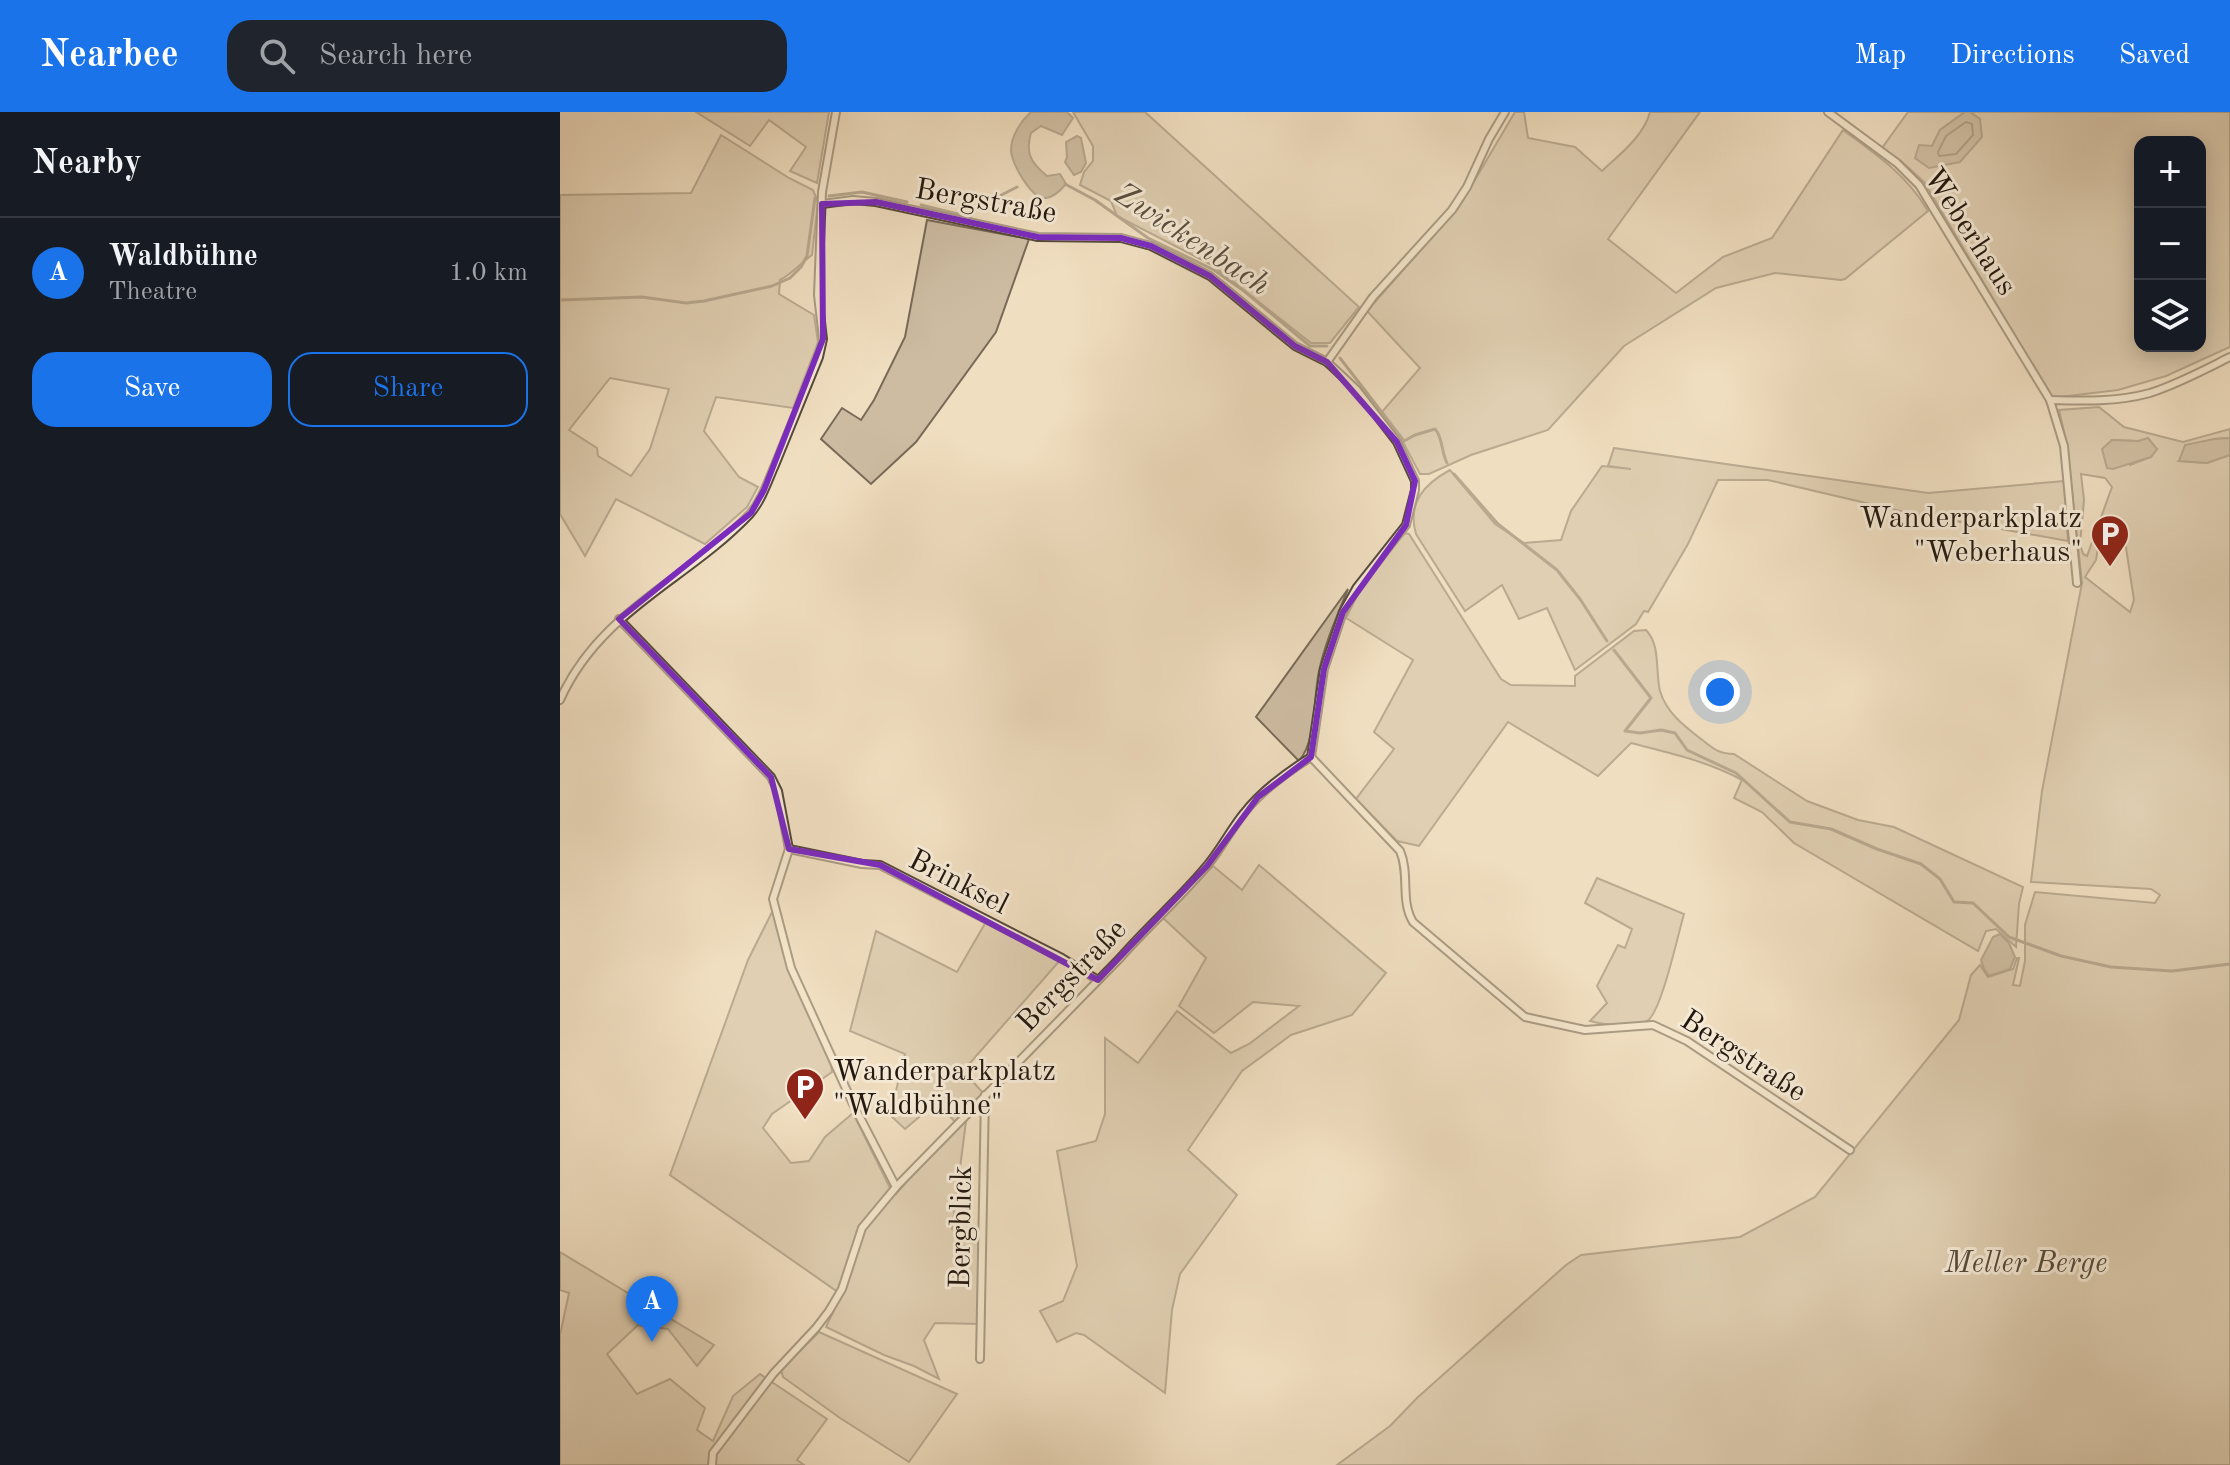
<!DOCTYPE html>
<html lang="en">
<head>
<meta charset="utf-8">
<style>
	body { margin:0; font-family:"Old Standard TT",serif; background:#20242c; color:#f1f3f6 }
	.controls { position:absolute; right:24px; top:24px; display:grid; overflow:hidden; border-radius:16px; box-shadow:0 4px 20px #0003 }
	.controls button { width:72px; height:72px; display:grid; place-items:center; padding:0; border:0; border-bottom:2px solid #363941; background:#171b24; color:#f1f3f6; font:40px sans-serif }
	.you { position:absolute; left:1160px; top:580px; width:28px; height:28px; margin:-20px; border:6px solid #fff; border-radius:50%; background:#1a73e8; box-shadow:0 0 0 12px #1a73e833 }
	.badge { display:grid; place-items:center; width:52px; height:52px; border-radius:50%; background:#1a73e8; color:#fff; font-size:26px; font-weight:700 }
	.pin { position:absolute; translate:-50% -66px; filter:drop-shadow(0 2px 4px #0008) }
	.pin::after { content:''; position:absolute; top:42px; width:28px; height:24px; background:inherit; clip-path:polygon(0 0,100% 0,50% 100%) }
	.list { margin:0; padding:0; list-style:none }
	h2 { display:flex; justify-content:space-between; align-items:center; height:104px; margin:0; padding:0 32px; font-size:34px }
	h2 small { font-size:26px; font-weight:400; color:#9ea1a6 }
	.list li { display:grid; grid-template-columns:52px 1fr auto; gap:24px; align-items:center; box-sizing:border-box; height:112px; padding:0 32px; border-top:2px solid #363941 }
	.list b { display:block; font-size:30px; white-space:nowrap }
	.list p { margin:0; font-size:26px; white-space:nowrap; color:#9ea1a6 }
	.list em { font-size:26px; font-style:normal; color:#9ea1a6 }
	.actions { display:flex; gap:16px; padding:24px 32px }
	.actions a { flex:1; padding:18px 0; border:2px solid #1a73e8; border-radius:24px; text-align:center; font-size:28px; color:#1a73e8 }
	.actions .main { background:#1a73e8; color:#fff }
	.icon { flex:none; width:44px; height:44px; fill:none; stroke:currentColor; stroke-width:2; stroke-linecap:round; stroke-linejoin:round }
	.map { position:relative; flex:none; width:1670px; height:1353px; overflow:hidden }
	header { display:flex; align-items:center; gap:48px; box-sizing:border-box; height:112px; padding:0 40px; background:#1a73e8; color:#fff }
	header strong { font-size:38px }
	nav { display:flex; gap:44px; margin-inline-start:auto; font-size:28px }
	.search { width:560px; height:72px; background:#20242c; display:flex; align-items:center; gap:20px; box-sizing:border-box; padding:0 28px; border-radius:24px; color:#9ea1a6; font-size:30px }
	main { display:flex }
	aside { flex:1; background:#171b24 }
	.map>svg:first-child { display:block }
	.green { fill:#cdbca2; stroke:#786a58; stroke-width:2; fill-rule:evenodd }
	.water { fill:#aa9b84; stroke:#746755; stroke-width:2 }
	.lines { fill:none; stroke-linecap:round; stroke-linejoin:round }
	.shore { stroke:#665a4a; stroke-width:2 }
	.stream { stroke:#746755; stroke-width:3 }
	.minor-casing { stroke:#564a3b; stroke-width:10 }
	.minor { stroke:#f5ead6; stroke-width:6 }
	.marked { fill:none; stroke:#7b2cbf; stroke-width:6; stroke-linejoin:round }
	.labels { text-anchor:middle; stroke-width:6; stroke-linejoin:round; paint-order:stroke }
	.street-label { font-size:30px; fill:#23180f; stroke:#f5ead6 }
	.poi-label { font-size:30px; fill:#23180f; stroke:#f5ead6; text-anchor:end }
	.park-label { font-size:30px; font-style:italic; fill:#56493b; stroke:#f5ead6 }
	.water-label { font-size:32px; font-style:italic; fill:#594c3e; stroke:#f5ead6 }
</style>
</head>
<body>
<header>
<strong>Nearbee</strong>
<div class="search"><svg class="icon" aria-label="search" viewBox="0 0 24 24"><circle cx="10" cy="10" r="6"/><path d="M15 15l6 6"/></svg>Search here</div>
<nav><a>Map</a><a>Directions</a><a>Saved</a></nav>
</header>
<main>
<aside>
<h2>Nearby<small></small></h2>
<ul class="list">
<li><span class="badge">A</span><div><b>Waldbühne</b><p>Theatre</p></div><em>1.0 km</em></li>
</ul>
<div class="actions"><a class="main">Save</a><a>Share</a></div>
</aside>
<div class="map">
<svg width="1670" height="1353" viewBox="0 0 1670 1353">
	<rect width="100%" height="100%" fill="#f0dec0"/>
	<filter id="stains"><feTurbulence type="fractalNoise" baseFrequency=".0025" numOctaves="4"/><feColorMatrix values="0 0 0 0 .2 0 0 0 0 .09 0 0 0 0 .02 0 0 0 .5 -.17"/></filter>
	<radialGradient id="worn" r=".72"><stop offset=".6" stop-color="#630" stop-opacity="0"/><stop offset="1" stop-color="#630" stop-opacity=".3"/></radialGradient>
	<g class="green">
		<path d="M 136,0 L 269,0 L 257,71 L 230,59 L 246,35 L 209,8 L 190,34 Z"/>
		<path d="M 513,0 L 585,0 L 799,195 L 770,231 L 751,231 L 652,153 L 557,104 L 551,89 L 520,73 L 524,60 L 533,49 L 533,34 Z"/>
		<path d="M 955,0 L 964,0 L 968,26 L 1015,35 L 1042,59 C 1059,43 1084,24 1090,0 L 1140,0 L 1048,127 L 1116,181 L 1163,145 L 1212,126 L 1283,18 C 1316,42 1347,63 1368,99 L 1285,167 L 1281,168 L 1215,161 L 1156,176 L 1064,234 L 988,318 L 911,343 L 869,362 L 860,362 L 843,330 L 821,301 L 860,256 L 807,199 L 899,95 Z"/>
		<path d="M 1348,0 L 1405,0 L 1380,18 L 1372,34 L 1355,46 L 1420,7 L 1410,0 L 1670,0 L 1670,235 L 1606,264 L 1558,278 L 1492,286 L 1364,70 L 1341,49 L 1322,36 ZM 1580,30 L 1640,30 L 1640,234 L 1580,234 Z"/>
		<path d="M 161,23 L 229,66 L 253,78 L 258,90 L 252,143 C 241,151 232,162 220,168 L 219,182 L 254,203 L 258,230 L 233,296 L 156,285 L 144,319 L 179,365 L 198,375 L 187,395 L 145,432 L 56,387 L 25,444 L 0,402 L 0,83 L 131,81 ZM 50,266 L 109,277 L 90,337 L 71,364 L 38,344 L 37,336 L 9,318 Z"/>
		<path d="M 367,108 L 469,127 L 436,220 L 356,330 L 311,372 L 261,327 L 282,296 L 301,308 L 314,288 L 345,225 Z"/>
		<path d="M 1539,295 L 1564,315 L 1623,330 L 1670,317 L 1670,326 L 1654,327 L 1619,349 L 1647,351 L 1670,343 L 1670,1353 L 777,1353 L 830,1314 L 857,1286 L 1006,1153 L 1021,1143 L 1180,1125 L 1255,1085 L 1399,908 L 1411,863 L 1420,853 L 1428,865 L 1453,857 L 1457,846 L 1459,846 L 1453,873 L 1460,874 L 1465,849 L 1465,813 L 1475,780 L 1595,791 L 1600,783 L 1591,777 L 1471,770 L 1482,679 L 1522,471 L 1507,333 L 1499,298 ZM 1552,328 L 1578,329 L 1597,337 L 1591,345 L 1570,353 ZM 1521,362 L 1545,366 L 1552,375 L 1527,444 L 1523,442 L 1520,432 L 1524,388 ZM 1541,418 L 1565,429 L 1574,488 L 1570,500 L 1525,465 L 1536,448 Z"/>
		<path d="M 1054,336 L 1368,381 L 1504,369 L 1508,429 L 1340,399 L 1208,368 L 1158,368 L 1128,432 L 1088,500 L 1084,499 L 1076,512 L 1015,558 L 987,496 L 959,507 L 942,473 L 905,499 L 856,422 C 847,391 864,372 890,358 L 935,412 L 964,431 L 1001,428 L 1011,399 L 1042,354 L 1071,357 L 1048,354 Z"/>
		<path d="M 843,421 L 849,422 L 941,567 L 951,573 L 1015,574 L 1015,564 L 1074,519 L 1086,518 C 1101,534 1095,558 1100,579 C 1106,600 1124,614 1141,627 C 1153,636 1158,642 1174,642 L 1247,689 L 1298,708 L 1334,715 L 1463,775 L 1459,792 L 1456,835 L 1436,817 L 1426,819 L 1418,839 L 1234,731 L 1202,700 L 1174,686 L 1182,668 C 1147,649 1109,641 1071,631 L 1038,664 L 948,610 L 859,734 L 837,729 L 796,687 L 834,637 L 814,620 L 853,548 L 786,506 L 801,476 Z"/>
		<path d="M 788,477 C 777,504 765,531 759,559 C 753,586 757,628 739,649 L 696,605 Z"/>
		<path d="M 699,753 L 826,861 L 792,903 L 731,923 L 682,959 L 628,1038 L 677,1083 L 620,1162 L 612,1198 L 605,1281 L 524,1223 L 516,1221 L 497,1230 L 480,1199 L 503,1189 L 517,1154 L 497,1039 L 536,1029 L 545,1002 L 545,926 L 578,951 L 617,899 L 671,941 L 689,932 L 739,894 L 693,890 L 654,921 L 619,894 L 646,846 L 603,806 L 653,754 L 682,778 Z"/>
		<path d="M 1037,766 L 1124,802 C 1118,822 1101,902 1087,909 C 1074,916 1043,913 1030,909 L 1047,891 L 1037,874 L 1058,833 L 1065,836 L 1072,817 L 1025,791 Z"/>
		<path d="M 213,798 L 228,857 L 271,953 L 272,960 L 212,1002 L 203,1016 L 231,1051 L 249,1049 L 265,1025 L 293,1001 L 330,1076 L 336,1082 L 397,1012 L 377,990 L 345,1017 L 330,1003 L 345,942 L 290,919 L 316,819 L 397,860 L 427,808 L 502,846 L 403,959 L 425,983 L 407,1002 L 392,1117 L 420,1123 L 421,1212 L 375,1211 L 364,1228 L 379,1267 L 354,1254 L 324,1243 L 266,1215 L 282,1181 L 275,1178 L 110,1063 L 188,848 Z"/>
		<path d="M 0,1140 L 154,1233 L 137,1254 L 108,1217 L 78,1213 L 47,1242 L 77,1282 L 110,1267 L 145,1296 L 137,1318 L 153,1329 L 173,1284 L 200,1262 L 267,1307 L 237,1348 L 244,1353 L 0,1353 L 0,1223 L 9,1181 L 0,1178 Z"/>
		<path d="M 259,1220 L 397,1282 L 349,1350 L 280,1306 L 223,1265 L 221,1258 Z"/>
	</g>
	<g class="water">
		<path d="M 471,0 L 507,0 L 513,6 L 502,23 L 481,14 L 471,21 C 465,41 471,51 487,64 L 500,62 L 506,72 C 501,78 494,85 486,86 C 472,88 451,51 451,38 C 451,24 461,9 471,0 Z"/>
		<path d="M 1405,0 L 1410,0 L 1420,7 L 1422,25 L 1400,50 L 1369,56 L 1355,46 L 1359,33 L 1372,34 L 1380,18 Z"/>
		<path d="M 517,24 L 521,26 L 526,51 L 521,60 L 514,63 L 505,50 L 507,45 L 506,30 Z"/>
		<path d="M 1588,326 L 1597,337 L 1591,345 L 1553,357 L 1547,356 L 1542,337 L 1552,328 L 1578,329 Z"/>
		<path d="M 1670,326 L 1670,343 L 1647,351 L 1619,349 L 1625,333 L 1654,327 Z"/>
		<path d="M 1440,822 L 1449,831 L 1455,845 L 1450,857 L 1429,864 L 1424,857 L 1421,848 L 1433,825 Z"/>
	</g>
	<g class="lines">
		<path class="shore" d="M 1406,10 L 1412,12 L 1413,23 L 1396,42 L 1379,44 L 1378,40 L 1386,24 Z"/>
		<g class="stream">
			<path d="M 505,72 L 535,88 L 588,126 L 654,158 L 684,179 L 750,234 L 767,234"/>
			<path d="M 269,84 L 302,80 L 347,90"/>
			<path d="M 361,93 L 410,105 L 420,94 L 457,75"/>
			<path d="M 0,188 L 82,185 L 126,191 L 144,189 L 212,174 L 230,166 L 241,155 L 247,144 L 255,86"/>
			<path d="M 780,246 L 844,329 L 855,323 L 875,317 C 883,325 881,340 887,351"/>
			<path d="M 894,362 L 938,412 L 997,458 L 1020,487 L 1047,529"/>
			<path d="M 1054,538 L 1091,586 L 1065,619 L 1080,621 L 1101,618 L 1115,621 L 1127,638 L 1176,661 L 1230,710 L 1271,717 L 1317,737 L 1361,752 L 1380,767 L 1394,790 L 1413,791 L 1449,825 L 1501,844 L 1551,855 L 1612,859 L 1670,852"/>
		</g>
		<defs>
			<g id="minor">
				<path d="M 1268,0 L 1337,51 L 1359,73 L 1490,288 L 1504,334 L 1517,471"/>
				<path d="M 767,250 L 813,185 L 892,98 L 907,75 L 929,27 L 945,0"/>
				<path d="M 1490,288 C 1523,289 1557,290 1590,281 C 1618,272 1644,258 1670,245"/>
				<path d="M 59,507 L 211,665 L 218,679 L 229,737 L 213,787 L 231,856 L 293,992 L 336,1075"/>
				<path d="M 0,588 C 40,498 127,469 190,402 C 202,388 208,369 215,353 C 230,317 244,281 259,245 L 263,227 L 258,183 L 262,80 L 276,0"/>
				<path d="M 751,645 L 840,739 C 850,762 840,789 853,810 L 965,905 L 1025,918 L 1093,913 L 1127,929 L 1290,1038"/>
				<path d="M 229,737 L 302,752 L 320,753 L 502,846 L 538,868"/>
				<path d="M 420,1247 L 425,983"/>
				<path d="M 152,1353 L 153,1341 L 213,1262 L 256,1216 L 269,1199 L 282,1177 L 302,1116 L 336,1075 L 560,846 C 587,815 618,788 645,756 C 660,739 670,718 684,701 C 702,678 727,660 751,645 L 764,557 L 783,500 L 797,475 L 846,413 L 855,378 L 855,369 L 837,330 L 797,278 L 767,250 L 735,234 L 650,164 L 591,134 L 561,126 L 478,125 L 316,90 L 293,88 L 262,92"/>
			</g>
		</defs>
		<use href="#minor" class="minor-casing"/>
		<use href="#minor" class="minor"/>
	</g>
	<path d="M0 0H1670V1353H0ZM 316,90 L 478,125 L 561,126 L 591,134 L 650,164 L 735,234 L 767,250 L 837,330 L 855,369 L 846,413 L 783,500 L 764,557 L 751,645 L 698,685 L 647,754 L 538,868 L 320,753 L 229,737 L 211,665 L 59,507 L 191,401 L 204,378 L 263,227 L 262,92 Z" fill="#f0dec0" fill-opacity=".55" fill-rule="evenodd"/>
	<path class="marked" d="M 316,90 L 478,125 L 561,126 L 591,134 L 650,164 L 735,234 L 767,250 L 837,330 L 855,369 L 846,413 L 783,500 L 764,557 L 751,645 L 698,685 L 647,754 L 538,868 L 320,753 L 229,737 L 211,665 L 59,507 L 191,401 L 204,378 L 263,227 L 262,92 Z"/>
	<defs>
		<symbol id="parking-pin" viewBox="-11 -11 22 30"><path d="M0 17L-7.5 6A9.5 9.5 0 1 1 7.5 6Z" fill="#8f2418" stroke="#f5ead6"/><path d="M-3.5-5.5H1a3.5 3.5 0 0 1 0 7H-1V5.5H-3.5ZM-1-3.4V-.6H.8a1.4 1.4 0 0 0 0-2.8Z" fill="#fff"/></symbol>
	</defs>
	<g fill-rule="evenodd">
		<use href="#parking-pin" x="1528" y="400" width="44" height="60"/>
		<use href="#parking-pin" x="223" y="953" width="44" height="60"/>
	</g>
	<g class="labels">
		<g class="street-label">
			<text transform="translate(426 88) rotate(10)" y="10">Bergstraße</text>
			<text transform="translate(1411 119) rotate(57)" y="10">Weberhaus</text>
			<text transform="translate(399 769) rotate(27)" y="10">Brinksel</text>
			<text transform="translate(511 863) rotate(-46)" y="10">Bergstraße</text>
			<text transform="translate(1184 943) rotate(33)" y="10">Bergstraße</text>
			<text transform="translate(400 1115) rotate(-89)" y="10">Bergblick</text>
		</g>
		<g class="poi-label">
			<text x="1522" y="415">Wanderparkplatz<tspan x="1522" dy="34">"Weberhaus"</tspan></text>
			<text x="273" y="968" text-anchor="start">Wanderparkplatz<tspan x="273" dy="34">"Waldbühne"</tspan></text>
		</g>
		<g class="park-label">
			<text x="1466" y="1160">Meller Berge</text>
		</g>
		<g class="water-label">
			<text transform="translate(633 126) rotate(33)" y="11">Zwickenbach</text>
		</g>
	</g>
	<rect width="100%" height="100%" filter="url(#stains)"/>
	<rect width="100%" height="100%" fill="url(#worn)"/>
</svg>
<div class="controls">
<button>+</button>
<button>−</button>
<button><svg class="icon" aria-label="layers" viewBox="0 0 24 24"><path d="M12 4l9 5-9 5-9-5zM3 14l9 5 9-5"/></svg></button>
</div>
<div class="you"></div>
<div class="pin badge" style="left:92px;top:1230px">A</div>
</div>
</main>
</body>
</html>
